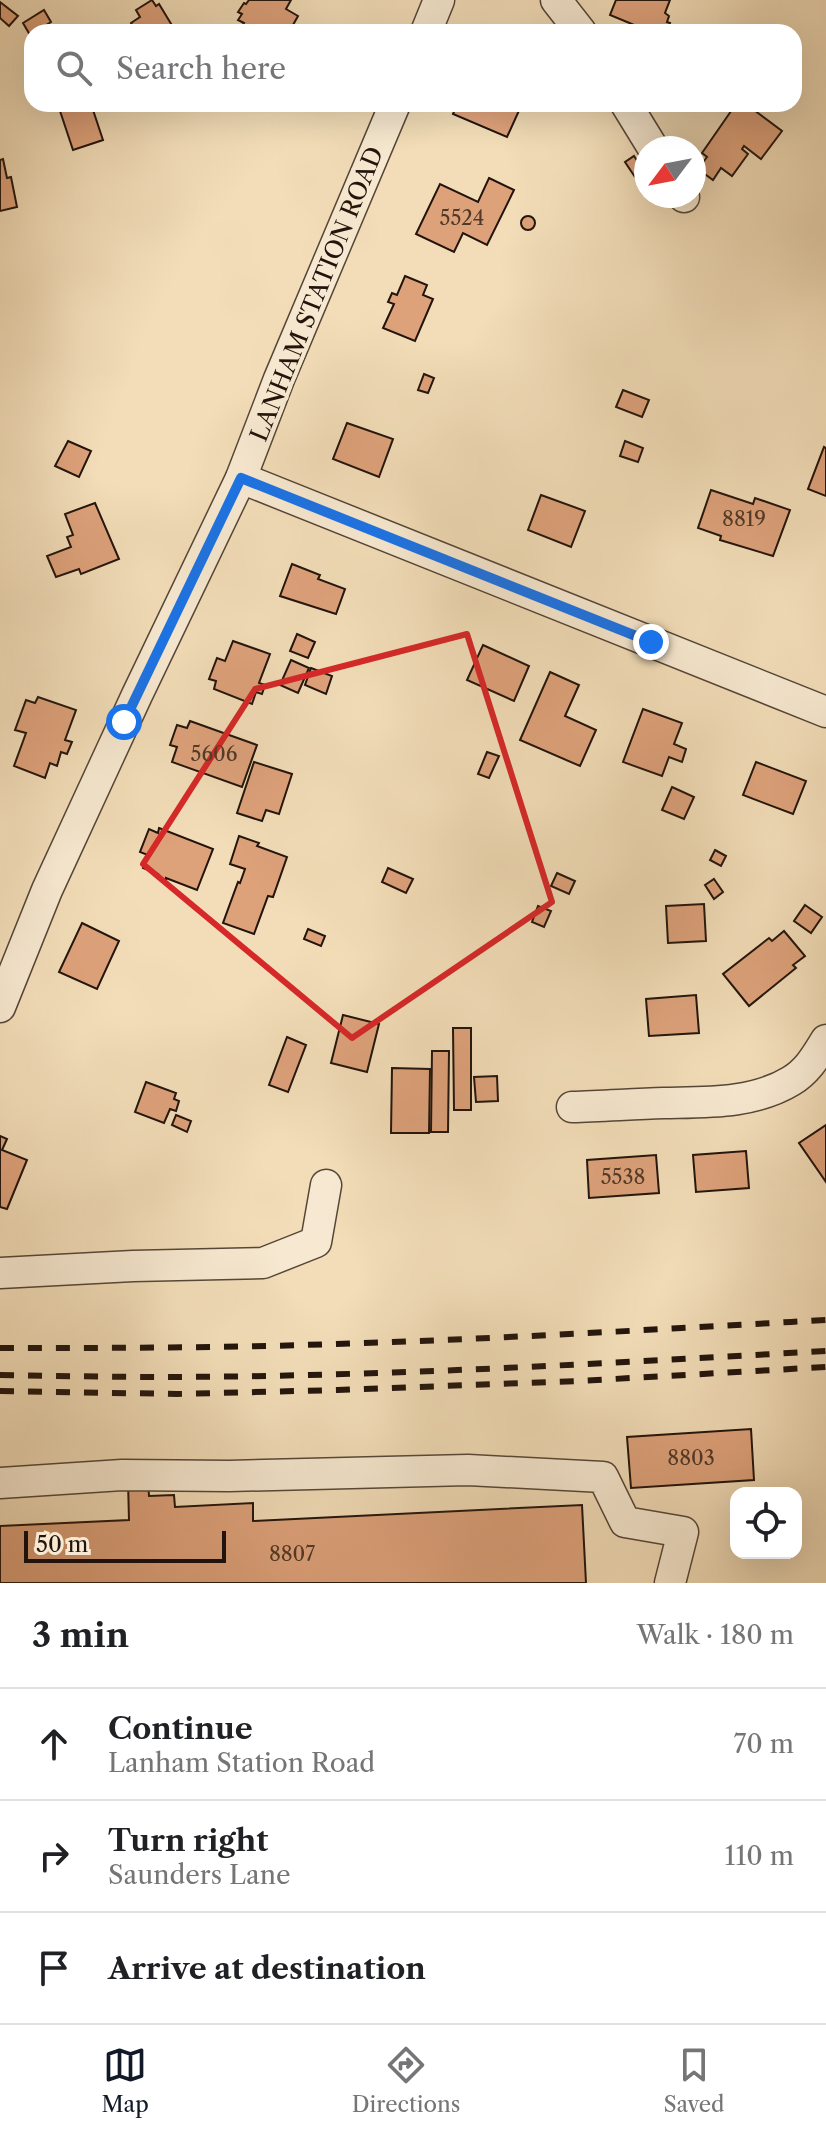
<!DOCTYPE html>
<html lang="en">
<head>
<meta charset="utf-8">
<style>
	body { margin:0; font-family:"Libre Caslon Text",serif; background:#f6f6f6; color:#202124 }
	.controls { position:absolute; right:24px; bottom:24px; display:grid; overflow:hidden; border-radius:16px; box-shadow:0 8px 32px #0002 }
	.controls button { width:72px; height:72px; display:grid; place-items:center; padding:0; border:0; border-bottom:2px solid #e0e0e0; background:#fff; color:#202124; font:40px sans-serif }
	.compass { position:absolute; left:634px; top:136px; width:72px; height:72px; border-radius:50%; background:#fff; box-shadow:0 8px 32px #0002; rotate:238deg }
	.scale { position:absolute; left:24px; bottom:20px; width:202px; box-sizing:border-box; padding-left:8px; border:4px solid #22140c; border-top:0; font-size:22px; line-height:28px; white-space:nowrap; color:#22140c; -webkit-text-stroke:6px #f7e9d1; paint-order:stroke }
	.stop { position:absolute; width:24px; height:24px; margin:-18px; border:6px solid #1a73e8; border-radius:50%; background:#fff }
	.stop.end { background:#1a73e8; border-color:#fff; box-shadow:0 2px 8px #0008 }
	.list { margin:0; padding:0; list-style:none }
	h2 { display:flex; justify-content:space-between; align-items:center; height:104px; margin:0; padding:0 32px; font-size:34px }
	h2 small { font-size:26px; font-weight:400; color:#757577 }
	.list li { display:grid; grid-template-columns:52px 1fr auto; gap:24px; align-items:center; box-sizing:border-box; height:112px; padding:0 32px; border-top:2px solid #e0e0e0 }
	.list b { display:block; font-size:30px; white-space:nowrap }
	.list p { margin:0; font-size:26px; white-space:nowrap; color:#757577 }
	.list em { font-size:26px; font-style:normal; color:#757577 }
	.icon { flex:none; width:44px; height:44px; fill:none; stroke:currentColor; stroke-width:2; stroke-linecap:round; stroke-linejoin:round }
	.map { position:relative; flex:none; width:826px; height:1583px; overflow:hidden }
	.search { position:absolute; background:#fff; box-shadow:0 8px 32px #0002; left:24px; right:24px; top:24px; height:88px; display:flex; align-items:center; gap:20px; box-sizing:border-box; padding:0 28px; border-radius:24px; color:#757577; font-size:30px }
	.sheet { height:440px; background:#fff }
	nav { display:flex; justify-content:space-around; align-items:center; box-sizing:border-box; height:112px; border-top:2px solid #e0e0e0; background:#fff; font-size:22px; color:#757577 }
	nav a { display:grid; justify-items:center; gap:4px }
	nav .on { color:#111827 }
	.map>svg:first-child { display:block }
	.building { fill:#dea27b; stroke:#22140c; stroke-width:2 }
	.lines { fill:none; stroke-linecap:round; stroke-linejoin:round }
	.minor-casing { stroke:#564637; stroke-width:33 }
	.minor { stroke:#f7e9d1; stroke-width:30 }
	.rail { stroke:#22140c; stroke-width:6; stroke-dasharray:14 14; stroke-linecap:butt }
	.route { stroke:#1a73e8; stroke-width:10 }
	.marked { fill:none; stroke:#d62828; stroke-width:6; stroke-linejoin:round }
	.labels { text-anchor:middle; stroke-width:8; stroke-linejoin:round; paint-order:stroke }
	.number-label { font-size:20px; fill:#513828 }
	.street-label { font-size:24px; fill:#22140c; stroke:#f7e9d1 }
</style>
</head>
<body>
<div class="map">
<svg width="826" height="1583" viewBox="0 0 826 1583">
	<rect width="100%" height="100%" fill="#f2ddb8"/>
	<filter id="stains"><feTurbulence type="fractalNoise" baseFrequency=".0025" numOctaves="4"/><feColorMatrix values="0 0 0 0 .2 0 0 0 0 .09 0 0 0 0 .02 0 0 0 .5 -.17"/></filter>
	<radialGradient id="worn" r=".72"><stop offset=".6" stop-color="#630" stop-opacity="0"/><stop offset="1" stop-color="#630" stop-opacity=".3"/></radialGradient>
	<g class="building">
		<path d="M 152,0 L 156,6 L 159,4 L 176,32 L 127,32 L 134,28 L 131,23 L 140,17 L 136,10 Z"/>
		<path d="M 249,0 L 291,0 L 286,9 L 298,16 L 289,32 L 247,32 L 241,28 L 244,23 L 238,20 L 242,14 L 238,12 L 244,3 L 246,4 Z"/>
		<path d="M 616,0 L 670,0 L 665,13 L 669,16 L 667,22 L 670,23 L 667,32 L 651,32 L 610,15 Z"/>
		<path d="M 0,2 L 18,16 L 9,26 L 0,18 Z"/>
		<path d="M 44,10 L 51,22 L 30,35 L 23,23 Z"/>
		<path d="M 72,104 L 91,104 L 103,140 L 73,150 L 59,108 Z"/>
		<path d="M 457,104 L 522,104 L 507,137 L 453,114 Z"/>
		<path d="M 736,104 L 746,104 L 782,131 L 761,159 L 744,146 L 742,149 L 748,154 L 732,176 L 721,168 L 713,180 L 698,169 L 707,157 L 702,153 Z"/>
		<path d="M 634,156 L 646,174 L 646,179 L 639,183 L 625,162 Z"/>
		<path d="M 3,159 L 7,178 L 11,177 L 17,207 L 0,211 L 0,160 Z"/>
		<path d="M 489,178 L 514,190 L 487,245 L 463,233 L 454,252 L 416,234 L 440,184 L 478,202 Z"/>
		<circle cx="528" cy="223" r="7"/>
		<path d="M 405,276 L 427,285 L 423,295 L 433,299 L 415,341 L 383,328 L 394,304 L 388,302 L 392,293 L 397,295 Z"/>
		<path d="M 424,374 L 434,378 L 428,393 L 418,390 Z"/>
		<path d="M 623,390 L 649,400 L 642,417 L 616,407 Z"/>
		<path d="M 347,423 L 393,439 L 379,477 L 333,459 Z"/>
		<path d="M 68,441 L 91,451 L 79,477 L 55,466 Z"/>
		<path d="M 625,441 L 643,448 L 638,462 L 620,456 Z"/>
		<path d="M 824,447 L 826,448 L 826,496 L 808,489 Z"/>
		<path d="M 711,490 L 753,504 L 755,498 L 790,510 L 773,556 L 720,540 L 721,536 L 698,528 Z"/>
		<path d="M 541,495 L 585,511 L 571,547 L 528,530 Z"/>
		<path d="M 95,503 L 119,559 L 81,574 L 79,569 L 56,577 L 47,556 L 71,547 L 67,537 L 73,535 L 65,514 Z"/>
		<path d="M 292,564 L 320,575 L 318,579 L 345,589 L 336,614 L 280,596 Z"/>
		<path d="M 297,634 L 315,642 L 308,658 L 290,651 Z"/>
		<path d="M 233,641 L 270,654 L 259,683 L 265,685 L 262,694 L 256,692 L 252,704 L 214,689 L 216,681 L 209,679 L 217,658 L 225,661 Z"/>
		<path d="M 483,645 L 529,666 L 514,701 L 467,680 Z"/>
		<path d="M 291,660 L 309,668 L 298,693 L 280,685 Z"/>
		<path d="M 311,668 L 332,676 L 326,694 L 305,685 Z"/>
		<path d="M 550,672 L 579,685 L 565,716 L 596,730 L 580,766 L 520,740 Z"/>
		<path d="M 38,697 L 76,710 L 65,740 L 72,742 L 67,754 L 61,752 L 57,766 L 50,763 L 45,778 L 14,766 L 26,733 L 15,730 L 26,700 L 35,703 Z"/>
		<path d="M 643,709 L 682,723 L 674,744 L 686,749 L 682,762 L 669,757 L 662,776 L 623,762 Z"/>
		<path d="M 190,721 L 257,745 L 242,787 L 172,762 L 177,747 L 170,745 L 177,725 L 187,728 Z"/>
		<path d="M 487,752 L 499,756 L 489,778 L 478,774 Z"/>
		<path d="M 254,762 L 292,774 L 279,814 L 266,810 L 262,821 L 237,813 Z"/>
		<path d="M 756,762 L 806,781 L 793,814 L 743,795 Z"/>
		<path d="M 672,787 L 694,797 L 684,819 L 662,810 Z"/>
		<path d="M 159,828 L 213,849 L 197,890 L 166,878 L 166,880 L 157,877 L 158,874 L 143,868 L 148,855 L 140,852 L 149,829 L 158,833 Z"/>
		<path d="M 239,836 L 259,843 L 257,846 L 287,857 L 273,897 L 268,896 L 254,934 L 223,923 L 238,882 L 240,883 L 245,869 L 230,864 Z"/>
		<path d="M 715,850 L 726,856 L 721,866 L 710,860 Z"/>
		<path d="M 388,868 L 413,879 L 406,893 L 382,882 Z"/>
		<path d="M 557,873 L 575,881 L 569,894 L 551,886 Z"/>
		<path d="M 714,879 L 723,892 L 714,899 L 705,885 Z"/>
		<path d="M 704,904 L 706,941 L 668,943 L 666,906 Z"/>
		<path d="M 805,905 L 822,917 L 811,933 L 794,921 Z"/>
		<path d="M 538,906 L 551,911 L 544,927 L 532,922 Z"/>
		<path d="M 82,923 L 119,941 L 97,989 L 59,972 Z"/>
		<path d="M 308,929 L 325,936 L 321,946 L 304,939 Z"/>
		<path d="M 784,931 L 805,956 L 793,965 L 796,968 L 749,1006 L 723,974 L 769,938 L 772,941 Z"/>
		<path d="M 696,995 L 699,1033 L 649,1036 L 646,999 Z"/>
		<path d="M 343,1015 L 379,1024 L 367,1072 L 331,1063 Z"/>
		<path d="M 453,1028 L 471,1028 L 471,1110 L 454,1110 Z"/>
		<path d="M 287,1037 L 306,1045 L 288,1092 L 269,1085 Z"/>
		<path d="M 432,1051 L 449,1051 L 448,1132 L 431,1132 Z"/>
		<path d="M 392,1068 L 430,1069 L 429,1133 L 391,1133 Z"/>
		<path d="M 497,1076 L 498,1101 L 476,1102 L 474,1077 Z"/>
		<path d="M 146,1082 L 176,1093 L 174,1099 L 179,1101 L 176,1111 L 170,1109 L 164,1123 L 135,1112 Z"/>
		<path d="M 176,1115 L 191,1121 L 187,1132 L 172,1125 Z"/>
		<path d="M 826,1125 L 826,1182 L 799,1143 Z"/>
		<path d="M 0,1136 L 7,1139 L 2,1150 L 27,1160 L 7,1209 L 0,1207 Z"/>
		<path d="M 746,1151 L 749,1188 L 696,1192 L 693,1155 Z"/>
		<path d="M 656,1155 L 659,1193 L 589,1198 L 587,1160 Z"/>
		<path d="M 751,1429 L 754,1480 L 631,1488 L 627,1437 Z"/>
		<path d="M 148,1480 L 149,1496 L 174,1495 L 175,1507 L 253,1503 L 253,1521 L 582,1505 L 586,1583 L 0,1583 L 0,1526 L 129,1520 L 128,1481 Z"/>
	</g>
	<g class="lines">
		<defs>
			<g id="minor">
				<path d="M 556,0 L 581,32"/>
				<path d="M 426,32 L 439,0"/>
				<path d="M 626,104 L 653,148"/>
				<path d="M 683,196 L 684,197"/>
				<path d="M 241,478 L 826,712"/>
				<path d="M 0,1007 L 47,890 L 137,695 L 241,478 L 279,379 L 395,104"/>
				<path d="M 572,1107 C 603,1106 634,1104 664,1103 C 706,1102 753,1104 791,1081 C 808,1071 816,1056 826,1040"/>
				<path d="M 0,1273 L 133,1266 L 263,1263 L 316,1242 L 326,1185"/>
				<path d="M 0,1483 L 122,1475 L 229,1476 L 468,1470 L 603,1477 L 625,1522 L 683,1532 L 670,1583"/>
			</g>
		</defs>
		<use href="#minor" class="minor-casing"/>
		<use href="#minor" class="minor"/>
		<g class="rail">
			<path d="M 0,1348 C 111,1348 223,1348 334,1344 C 498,1339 662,1329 826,1320"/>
			<path d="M 0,1375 C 59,1376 118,1377 176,1377 C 393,1376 610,1363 826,1351"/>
			<path d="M 0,1391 L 177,1394 L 337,1390 L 578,1381 L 826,1367"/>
		</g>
	</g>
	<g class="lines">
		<path class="route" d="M 124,722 L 241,478 L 651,642"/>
	</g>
	<path class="marked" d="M 467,634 L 552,902 L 352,1038 L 143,864 L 255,689 Z"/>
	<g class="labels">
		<g class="number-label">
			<text x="462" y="225">5524</text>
			<text x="744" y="526">8819</text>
			<text x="214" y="761">5606</text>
			<text x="623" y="1184">5538</text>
			<text x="691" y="1465">8803</text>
			<text x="292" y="1561">8807</text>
		</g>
		<g class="street-label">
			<text transform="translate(317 294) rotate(-68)" y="8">LANHAM STATION ROAD</text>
		</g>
	</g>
	<rect width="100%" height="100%" filter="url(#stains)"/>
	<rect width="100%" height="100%" fill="url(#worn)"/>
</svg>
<div class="controls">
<button><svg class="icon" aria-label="locate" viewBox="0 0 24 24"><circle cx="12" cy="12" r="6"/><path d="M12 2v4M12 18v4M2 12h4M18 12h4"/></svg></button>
</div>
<svg class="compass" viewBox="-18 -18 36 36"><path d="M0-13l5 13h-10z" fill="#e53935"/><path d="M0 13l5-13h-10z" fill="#757577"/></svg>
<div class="scale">50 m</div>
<div class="stop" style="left:124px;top:722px"></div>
<div class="stop end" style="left:651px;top:642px"></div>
<div class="search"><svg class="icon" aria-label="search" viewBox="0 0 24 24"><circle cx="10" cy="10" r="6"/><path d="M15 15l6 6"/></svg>Search here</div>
</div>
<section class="sheet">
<h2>3 min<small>Walk · 180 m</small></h2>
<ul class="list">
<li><svg class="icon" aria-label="ahead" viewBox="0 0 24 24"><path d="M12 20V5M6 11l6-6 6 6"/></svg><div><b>Continue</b><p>Lanham Station Road</p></div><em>70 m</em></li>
<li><svg class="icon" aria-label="right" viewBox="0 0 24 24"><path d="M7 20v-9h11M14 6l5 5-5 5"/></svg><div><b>Turn right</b><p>Saunders Lane</p></div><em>110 m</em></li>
<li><svg class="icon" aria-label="arrive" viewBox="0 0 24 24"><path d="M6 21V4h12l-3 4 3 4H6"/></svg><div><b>Arrive at destination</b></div></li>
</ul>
</section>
<nav>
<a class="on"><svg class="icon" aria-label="map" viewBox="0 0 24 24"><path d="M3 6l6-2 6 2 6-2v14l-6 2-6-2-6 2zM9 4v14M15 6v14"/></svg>Map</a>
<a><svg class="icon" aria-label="directions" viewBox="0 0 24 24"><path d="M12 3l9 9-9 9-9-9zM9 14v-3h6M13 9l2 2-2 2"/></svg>Directions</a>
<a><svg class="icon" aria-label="saved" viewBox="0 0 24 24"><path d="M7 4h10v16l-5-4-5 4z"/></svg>Saved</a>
</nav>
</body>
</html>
